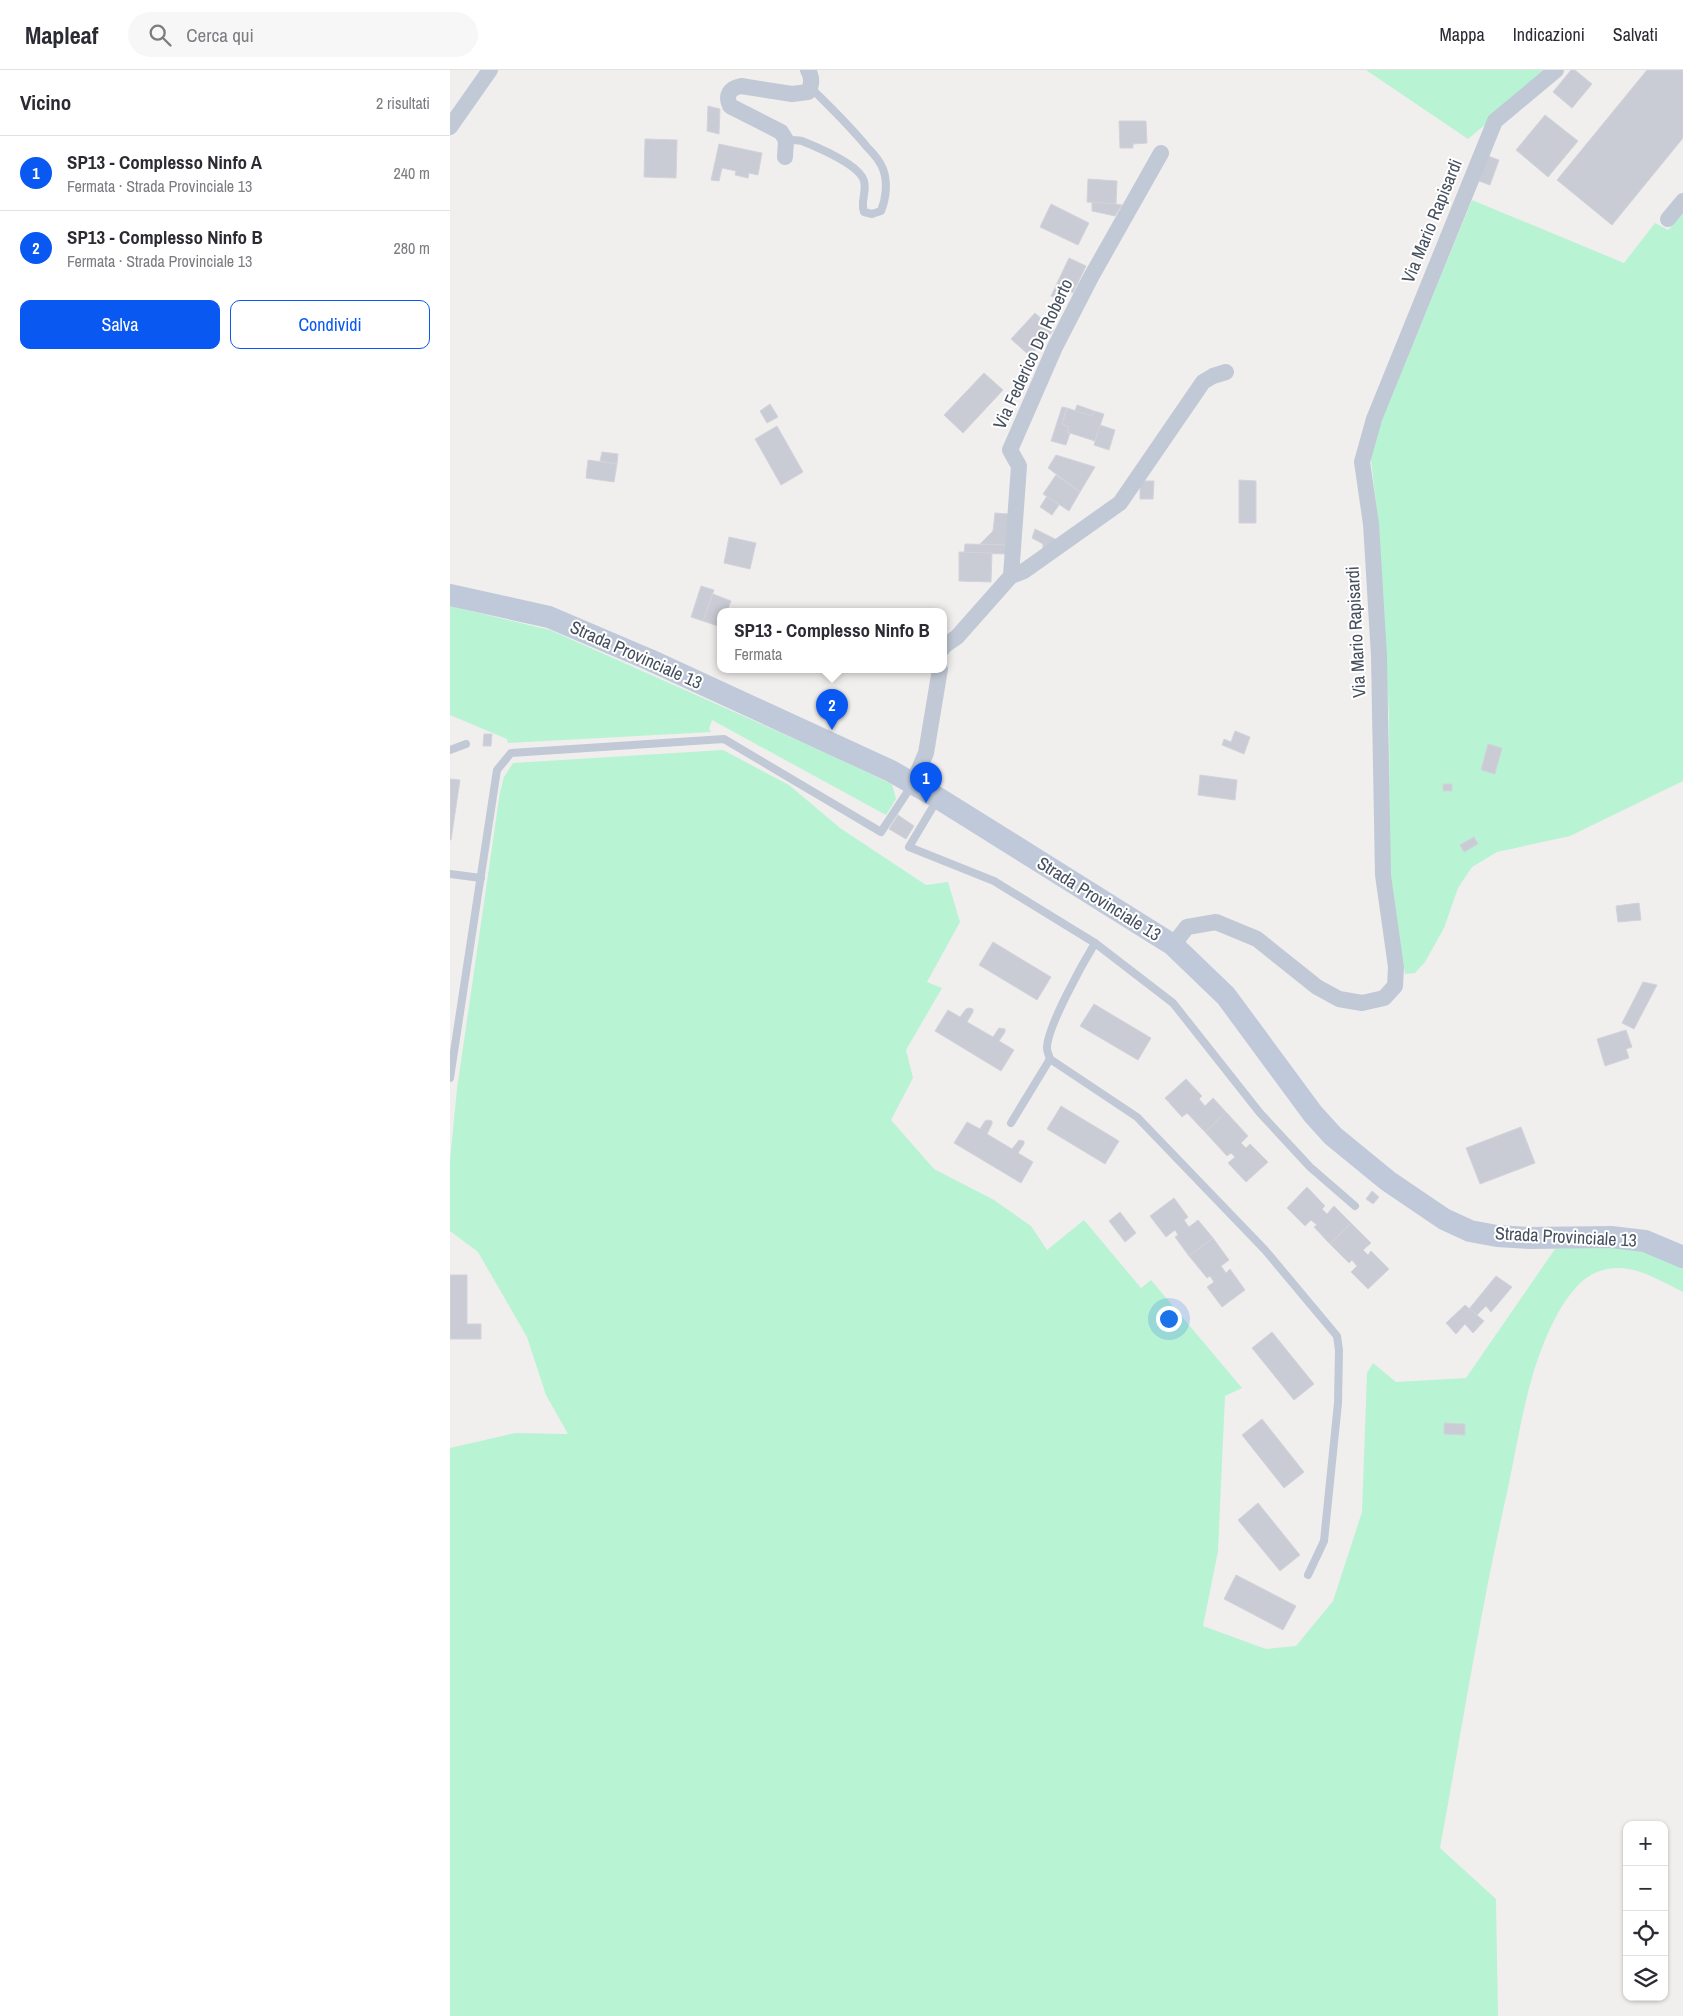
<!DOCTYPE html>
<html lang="it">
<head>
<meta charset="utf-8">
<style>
	body { margin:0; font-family:"Archivo Narrow",sans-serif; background:#f7f7f7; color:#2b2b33 }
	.controls { position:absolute; right:15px; bottom:15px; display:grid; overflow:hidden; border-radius:10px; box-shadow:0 1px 4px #0004 }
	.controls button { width:45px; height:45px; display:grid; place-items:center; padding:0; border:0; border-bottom:1px solid #e1e1e2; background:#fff; color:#2b2b33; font:25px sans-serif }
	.you { position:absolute; left:718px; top:1248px; width:18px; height:18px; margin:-12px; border:4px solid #fff; border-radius:50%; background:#1a73e8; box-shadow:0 0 0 8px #1a73e833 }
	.badge { display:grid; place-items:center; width:32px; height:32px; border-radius:50%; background:#0858f1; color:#fff; font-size:16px; font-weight:700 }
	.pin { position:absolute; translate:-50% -41px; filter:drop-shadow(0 1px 2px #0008) }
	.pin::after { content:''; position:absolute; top:26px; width:18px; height:15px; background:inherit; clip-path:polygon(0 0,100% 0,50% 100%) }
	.popup { position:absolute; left:267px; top:538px; width:230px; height:65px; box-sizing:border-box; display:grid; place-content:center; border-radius:10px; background:#fff; filter:drop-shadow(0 1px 4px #0005); font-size:16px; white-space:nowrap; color:#7c7c81 }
	.popup b { font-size:19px; color:#2b2b33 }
	.popup::after { content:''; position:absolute; left:50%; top:100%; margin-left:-10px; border:10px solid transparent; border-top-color:#fff }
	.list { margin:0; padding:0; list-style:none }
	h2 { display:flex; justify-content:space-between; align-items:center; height:65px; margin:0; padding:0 20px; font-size:21px }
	h2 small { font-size:16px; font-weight:400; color:#7c7c81 }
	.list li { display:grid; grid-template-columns:32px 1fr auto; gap:15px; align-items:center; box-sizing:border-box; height:75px; padding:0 20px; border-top:1px solid #e1e1e2 }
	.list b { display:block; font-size:19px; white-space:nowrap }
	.list p { margin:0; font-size:16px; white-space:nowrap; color:#7c7c81 }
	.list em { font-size:16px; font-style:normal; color:#7c7c81 }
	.actions { display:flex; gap:10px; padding:15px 20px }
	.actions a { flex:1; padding:11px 0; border:1px solid #0858f1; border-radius:10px; text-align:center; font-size:18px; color:#0858f1 }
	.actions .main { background:#0858f1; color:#fff }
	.icon { flex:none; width:28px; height:28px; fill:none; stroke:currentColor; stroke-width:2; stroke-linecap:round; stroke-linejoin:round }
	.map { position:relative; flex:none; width:1233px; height:1946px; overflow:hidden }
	header { display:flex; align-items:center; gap:30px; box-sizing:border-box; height:70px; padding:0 25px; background:#fff; border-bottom:1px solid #e1e1e2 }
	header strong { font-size:24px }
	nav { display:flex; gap:28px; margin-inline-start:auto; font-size:18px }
	.search { width:350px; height:45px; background:#f7f7f7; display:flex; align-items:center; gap:12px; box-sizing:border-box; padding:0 18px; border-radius:28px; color:#7c7c81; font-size:19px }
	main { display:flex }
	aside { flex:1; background:#fff }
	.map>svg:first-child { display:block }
	.green { fill:#b8f3d4 }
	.building { fill:#caccd5; stroke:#d2d3db }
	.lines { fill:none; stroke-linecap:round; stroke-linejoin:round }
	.service { stroke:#c0c9d5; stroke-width:8 }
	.minor { stroke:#c0c9d5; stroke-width:16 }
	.secondary { stroke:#bfc9d9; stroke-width:22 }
	.labels { text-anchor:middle; stroke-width:4; stroke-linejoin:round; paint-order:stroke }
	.street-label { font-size:18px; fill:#454f5e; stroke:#fff }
</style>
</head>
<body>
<header>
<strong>Mapleaf</strong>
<div class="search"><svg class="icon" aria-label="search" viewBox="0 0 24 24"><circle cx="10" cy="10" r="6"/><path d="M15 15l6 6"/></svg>Cerca qui</div>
<nav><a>Mappa</a><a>Indicazioni</a><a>Salvati</a></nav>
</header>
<main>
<aside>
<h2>Vicino<small>2 risultati</small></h2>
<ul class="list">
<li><span class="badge">1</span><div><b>SP13 - Complesso Ninfo A</b><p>Fermata · Strada Provinciale 13</p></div><em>240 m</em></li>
<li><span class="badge">2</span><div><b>SP13 - Complesso Ninfo B</b><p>Fermata · Strada Provinciale 13</p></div><em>280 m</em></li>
</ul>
<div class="actions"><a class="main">Salva</a><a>Condividi</a></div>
</aside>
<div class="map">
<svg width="1233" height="1946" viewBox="0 0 1233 1946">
	<rect width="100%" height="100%" fill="#f1eeee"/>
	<g class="green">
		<path d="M 916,0 L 1101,0 L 1018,69 Z"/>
		<path d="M 1022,130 L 1174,193 L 1205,153 L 1218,160 L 1233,144 L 1233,711 L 1120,766 L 1047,782 L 1022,797 L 1008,818 L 994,858 L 975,892 L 965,903 L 955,904 L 940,800 L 939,645 L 928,451 L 921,390 L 924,369 Z"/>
		<path d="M 0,536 L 100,560 L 376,683 L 442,714 L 446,729 L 436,745 L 262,650 L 259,659 L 261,662 L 58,673 L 57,669 L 0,645 Z"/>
		<path d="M 273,680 L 339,715 L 390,758 L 476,815 L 498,812 L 510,852 L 477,912 L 492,918 L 456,980 L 463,1008 L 441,1050 L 484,1099 L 544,1130 L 581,1156 L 597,1180 L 634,1150 L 691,1218 L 701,1210 L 792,1318 L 775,1326 L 768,1481 L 753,1556 L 816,1579 L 846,1576 L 883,1531 L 912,1442 L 917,1303 L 923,1293 L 946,1312 L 1016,1308 L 1105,1179 C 1130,1178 1156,1174 1181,1179 C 1199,1182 1216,1190 1233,1197 L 1233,1222 C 1205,1208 1173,1187 1141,1205 C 1112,1222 1093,1272 1083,1304 C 1072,1341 1066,1380 1058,1418 C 1031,1537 1012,1658 990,1778 L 1046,1829 L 1048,1946 L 0,1946 L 0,1378 L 65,1363 L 118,1364 L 96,1325 L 77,1267 L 28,1182 L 0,1161 L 0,1090 L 7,1019 L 50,722 L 54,707 L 63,693 Z"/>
	</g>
	<g class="building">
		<path d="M 1121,0 L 1125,0 L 1142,14 L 1122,38 L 1103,22 Z"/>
		<path d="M 1197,0 L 1233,0 L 1233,68 L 1162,155 L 1107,110 Z"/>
		<path d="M 258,36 L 270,39 L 269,64 L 257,61 Z"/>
		<path d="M 1095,45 L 1128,71 L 1098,107 L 1066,80 Z"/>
		<path d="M 669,51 L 696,51 L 697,73 L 683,74 L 683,78 L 670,78 Z"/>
		<path d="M 195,69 L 227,70 L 226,108 L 194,107 Z"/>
		<path d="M 269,74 L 312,83 L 308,105 L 299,103 L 298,108 L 285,105 L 286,101 L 272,98 L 269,111 L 261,110 Z"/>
		<path d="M 1038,86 L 1049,90 L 1040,115 L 1029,111 Z"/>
		<path d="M 638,109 L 667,111 L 666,134 L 637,132 Z"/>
		<path d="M 642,132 L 666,134 L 672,135 L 665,146 L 642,141 Z"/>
		<path d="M 601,134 L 639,153 L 628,175 L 590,157 Z"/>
		<path d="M 619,188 L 636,196 L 626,217 L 609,209 Z"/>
		<path d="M 609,209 L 626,217 L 623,223 L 617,220 L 612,230 L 601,226 Z"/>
		<path d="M 585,243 L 604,260 L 580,286 L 561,269 Z"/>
		<path d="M 534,303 L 553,320 L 513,363 L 494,345 Z"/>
		<path d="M 320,334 L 328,347 L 317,353 L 310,341 Z"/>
		<path d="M 627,335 L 644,341 L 642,346 L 625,341 Z"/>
		<path d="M 612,337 L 617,338 L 612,354 L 619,357 L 617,362 L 620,363 L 616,375 L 601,371 Z"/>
		<path d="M 617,338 L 642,346 L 644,341 L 654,344 L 645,371 L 617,362 L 619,357 L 612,354 Z"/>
		<path d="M 650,355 L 665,360 L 659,380 L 644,375 Z"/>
		<path d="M 327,356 L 353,402 L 331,415 L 305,369 Z"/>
		<path d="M 152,382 L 168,384 L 167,394 L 150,391 Z"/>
		<path d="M 606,385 L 645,397 L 630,422 L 598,398 Z"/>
		<path d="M 138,390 L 167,394 L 164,412 L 136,408 Z"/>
		<path d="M 606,405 L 630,422 L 619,441 L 593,424 Z"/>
		<path d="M 789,410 L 806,411 L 806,453 L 789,453 Z"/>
		<path d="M 690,411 L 704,411 L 703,429 L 690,429 Z"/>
		<path d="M 597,426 L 609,435 L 602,445 L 590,437 Z"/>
		<path d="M 545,443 L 559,444 L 558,475 L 530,474 L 543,461 Z"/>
		<path d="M 585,459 L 609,471 L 593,482 L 593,474 L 582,468 Z"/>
		<path d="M 279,467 L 306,473 L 300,499 L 274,493 Z"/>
		<path d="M 515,474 L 558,475 L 558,484 L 514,483 Z"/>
		<path d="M 509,482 L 542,483 L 541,512 L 509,511 Z"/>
		<path d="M 251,516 L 264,520 L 253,551 L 241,547 Z"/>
		<path d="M 263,524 L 281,531 L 277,541 L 271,541 L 271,557 L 253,551 Z"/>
		<path d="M 785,661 L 800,667 L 794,684 L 772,675 L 774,669 L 781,672 Z"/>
		<path d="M 34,664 L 42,664 L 41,676 L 33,676 Z"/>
		<path d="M 1038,674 L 1052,678 L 1045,704 L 1031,700 Z"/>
		<path d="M 750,705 L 787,710 L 785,730 L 748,725 Z"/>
		<path d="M 0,709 L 10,710 L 1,770 L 0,770 Z"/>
		<rect x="993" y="714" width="9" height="7"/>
		<path d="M 448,745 L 464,756 L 456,769 L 439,759 Z"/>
		<path d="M 1024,767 L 1028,774 L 1014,782 L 1010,775 Z"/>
		<path d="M 1189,833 L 1191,850 L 1168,852 L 1166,836 Z"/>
		<path d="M 543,872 L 601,907 L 587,930 L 529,895 Z"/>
		<path d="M 1193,912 L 1207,915 L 1184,959 L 1172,953 Z"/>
		<path d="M 644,934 L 701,968 L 688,990 L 630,956 Z"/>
		<path d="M 519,938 L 523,939 L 523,942 L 517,952 L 543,967 L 549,958 L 555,959 L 555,962 L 549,971 L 564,980 L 551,1001 L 485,961 L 498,940 L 510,947 L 516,939 Z"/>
		<path d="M 1176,960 L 1182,977 L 1176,979 L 1179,988 L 1155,996 L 1147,969 Z"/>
		<path d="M 736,1009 L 752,1026 L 749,1029 L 755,1036 L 763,1028 L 776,1042 L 755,1062 L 737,1043 L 732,1047 L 715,1028 Z"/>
		<path d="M 611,1036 L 669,1071 L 655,1094 L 597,1059 Z"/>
		<path d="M 776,1042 L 798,1066 L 791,1073 L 796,1078 L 800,1074 L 818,1092 L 796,1112 L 778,1093 L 785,1087 L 781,1083 L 777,1086 L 755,1062 Z"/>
		<path d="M 538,1050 L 542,1051 L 542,1054 L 537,1064 L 562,1079 L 569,1070 L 574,1071 L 574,1074 L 568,1083 L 583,1092 L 571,1113 L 504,1073 L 517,1052 L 530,1059 L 535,1051 Z"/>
		<path d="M 1071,1057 L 1085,1093 L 1030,1114 L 1016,1078 Z"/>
		<path d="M 857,1117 L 875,1136 L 872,1139 L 877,1144 L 884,1136 L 901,1153 L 880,1174 L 864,1157 L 867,1155 L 861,1150 L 855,1156 L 837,1138 Z"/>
		<path d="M 922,1121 L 929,1127 L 923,1134 L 916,1129 Z"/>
		<path d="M 724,1128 L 738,1147 L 734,1150 L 739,1157 L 748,1150 L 763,1168 L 739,1186 L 725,1167 L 728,1165 L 725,1160 L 716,1167 L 700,1146 Z"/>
		<path d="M 670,1142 L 686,1163 L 675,1172 L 659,1151 Z"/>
		<path d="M 901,1153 L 921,1173 L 913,1180 L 918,1185 L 921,1181 L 939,1199 L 918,1219 L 901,1202 L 907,1196 L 902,1190 L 899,1193 L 880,1174 Z"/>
		<path d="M 763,1168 L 779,1190 L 771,1196 L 776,1203 L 780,1199 L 795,1220 L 772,1237 L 757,1217 L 764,1212 L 760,1206 L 757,1208 L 739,1186 Z"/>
		<path d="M 0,1205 L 17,1205 L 17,1254 L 31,1254 L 31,1269 L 0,1269 Z"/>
		<path d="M 1046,1206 L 1062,1217 L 1041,1242 L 1036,1236 L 1027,1245 L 1019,1239 Z"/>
		<path d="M 1015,1235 L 1034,1251 L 1023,1263 L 1015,1254 L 1006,1264 L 996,1253 Z"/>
		<path d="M 822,1262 L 864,1314 L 844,1330 L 802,1278 Z"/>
		<path d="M 812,1349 L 854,1402 L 834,1418 L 792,1365 Z"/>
		<path d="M 994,1353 L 1015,1354 L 1015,1365 L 994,1364 Z"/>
		<path d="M 808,1433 L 850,1485 L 830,1501 L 788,1450 Z"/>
		<path d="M 786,1505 L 846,1536 L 833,1560 L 774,1529 Z"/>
	</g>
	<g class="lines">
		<g class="service">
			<path d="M 336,70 C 341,70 347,70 352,71 C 367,77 410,95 414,111 C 417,123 410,132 414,142 L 422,144 L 431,141 C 436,129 438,112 433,99 C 430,91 423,83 417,77 C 399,55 380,37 360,17"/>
			<path d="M 0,680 L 16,674"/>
			<path d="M 487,730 L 459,777 L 544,811 L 645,873 L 723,933 L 810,1043 L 860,1097 L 905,1136"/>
			<path d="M 0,804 L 31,808"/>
			<path d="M 645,873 C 633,893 597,957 597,978 C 597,981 599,986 600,989 L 687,1047 L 815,1180 L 887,1266 L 889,1280 L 888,1333 L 874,1471 L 858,1505"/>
			<path d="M 0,1008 L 47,700 L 61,683 L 274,669 L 431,762 L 462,715"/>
			<path d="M 561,1053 L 600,989"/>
		</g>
		<g class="minor">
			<path d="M 0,57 L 40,0"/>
			<path d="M 335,87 L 336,70 L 331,62 L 280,36 C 275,25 280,18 291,16 L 342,24 L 358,22 C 362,15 362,7 358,0"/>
			<path d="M 1218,149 L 1233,131"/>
			<path d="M 561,506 L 574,501 L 670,433 L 753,312 L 763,306 L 776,302"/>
			<path d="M 493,578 L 494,576 L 507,567 L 561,506 L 569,396 L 560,380 L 605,277 L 641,207 L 711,83"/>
			<path d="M 463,713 L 476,683 L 490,599"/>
			<path d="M 723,875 L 737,857 L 766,852 L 807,869 L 867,917 L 889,929 L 912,933 L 934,928 L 945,916 L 946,897 L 933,805 L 929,586 L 921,454 L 912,392 L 924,349 L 1045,51 L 1106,0"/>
		</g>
		<path class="secondary" d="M 0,525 L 99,547 L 200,590 L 441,701 L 488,728 L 723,875 L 776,926 L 863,1044 L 883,1066 L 938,1111 L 994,1149 L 1020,1161 L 1047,1166 L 1080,1168 L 1161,1167 L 1195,1171 L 1233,1187"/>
	</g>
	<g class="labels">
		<g class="street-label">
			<text transform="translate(982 151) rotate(-68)" y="6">Via Mario Rapisardi</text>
			<text transform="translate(583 284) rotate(-65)" y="6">Via Federico De Roberto</text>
			<text transform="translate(906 562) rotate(-93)" y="6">Via Mario Rapisardi</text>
			<text transform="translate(186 585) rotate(24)" y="6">Strada Provinciale 13</text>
			<text transform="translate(649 829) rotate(32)" y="6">Strada Provinciale 13</text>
			<text transform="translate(1116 1167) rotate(3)" y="6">Strada Provinciale 13</text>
		</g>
	</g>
</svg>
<div class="controls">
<button>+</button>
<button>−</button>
<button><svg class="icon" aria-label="locate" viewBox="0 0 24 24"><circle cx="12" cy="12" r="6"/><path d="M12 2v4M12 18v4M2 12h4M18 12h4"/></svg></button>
<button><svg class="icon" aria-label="layers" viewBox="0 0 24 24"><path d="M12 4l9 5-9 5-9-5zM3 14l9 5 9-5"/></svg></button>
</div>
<div class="you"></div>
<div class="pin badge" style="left:476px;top:733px">1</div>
<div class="pin badge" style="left:382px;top:660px">2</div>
<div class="popup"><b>SP13 - Complesso Ninfo B</b>Fermata</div>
</div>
</main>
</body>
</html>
